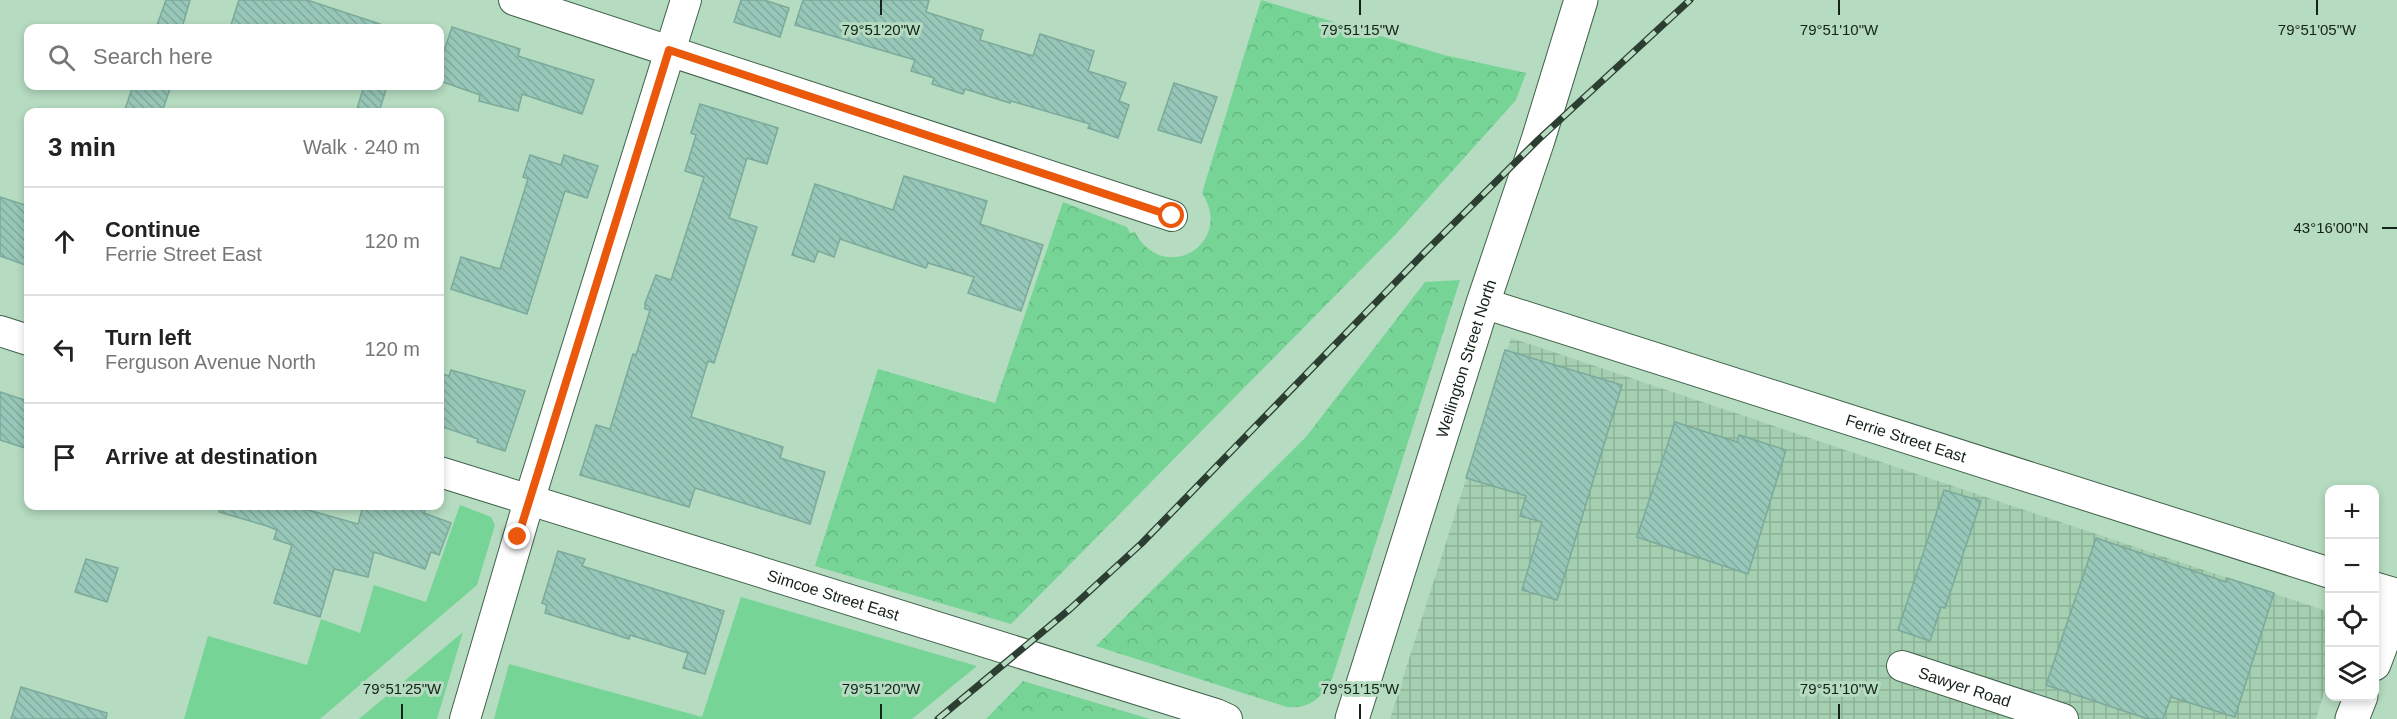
<!DOCTYPE html>
<html lang="en">
<head>
<meta charset="utf-8">
<style>
	body { margin:0; font-family:Arial,sans-serif; background:#f6f6f6; color:#222 }
	.controls { position:absolute; right:18px; bottom:18px; display:grid; overflow:hidden; border-radius:12px; box-shadow:0 3px 9px #0003 }
	.controls button { width:54px; height:54px; display:grid; place-items:center; padding:0; border:0; border-bottom:2px solid #e0e0e0; background:#fff; color:#222; font:30px sans-serif }
	.stop { position:absolute; width:18px; height:18px; margin:-14px; border:4px solid #ea580c; border-radius:50%; background:#fff }
	.stop.end { background:#ea580c; border-color:#fff; box-shadow:0 2px 6px #0008 }
	.list { margin:0; padding:0; list-style:none }
	h2 { display:flex; justify-content:space-between; align-items:center; height:78px; margin:0; padding:0 24px; font-size:26px }
	h2 small { font-size:20px; font-weight:400; color:#767676 }
	.list li { display:grid; grid-template-columns:39px 1fr auto; gap:18px; align-items:center; box-sizing:border-box; height:108px; padding:0 24px; border-top:2px solid #e0e0e0 }
	.list b { display:block; font-size:22px; white-space:nowrap }
	.list p { margin:0; font-size:20px; white-space:nowrap; color:#767676 }
	.list em { font-size:20px; font-style:normal; color:#767676 }
	.icon { flex:none; width:33px; height:33px; fill:none; stroke:currentColor; stroke-width:2; stroke-linecap:round; stroke-linejoin:round }
	.map { position:relative; flex:none; width:2397px; height:719px; overflow:hidden }
	.search { position:absolute; background:#fff; box-shadow:0 3px 9px #0003; left:24px; top:24px; width:420px; height:66px; display:flex; align-items:center; gap:15px; box-sizing:border-box; padding:0 21px; border-radius:12px; color:#767676; font-size:22px }
	.panel { position:absolute; background:#fff; box-shadow:0 3px 9px #0003; left:24px; top:108px; width:420px; height:402px; border-radius:12px }
	.map>svg:first-child { display:block }
	.industrial { fill:url(#industrial-grid) }
	.green { fill:#76d596 }
	.forest { fill:url(#forest-crowns) }
	.building { fill:url(#building-back-hatch); stroke:#7baa9b; stroke-width:1.5 }
	.lines { fill:none; stroke-linecap:round; stroke-linejoin:round }
	.minor-casing { stroke:#40624a; stroke-width:32 }
	.secondary-casing { stroke:#40624a; stroke-width:35 }
	.minor { stroke:#fff; stroke-width:30 }
	.secondary { stroke:#fff; stroke-width:33 }
	.rail-casing { stroke:#2c3e31; stroke-width:7 }
	.rail { stroke:#b5dbc0; stroke-width:4.5; stroke-dasharray:14; stroke-linecap:butt }
	.route { stroke:#ea580c; stroke-width:8 }
	.ticks { fill:none; stroke:#142218; stroke-width:2 }
	.labels { text-anchor:middle; stroke-width:6; stroke-linejoin:round; paint-order:stroke }
	.street-label { font-size:16px; fill:#142218; stroke:#b5dbc0 }
	.ticks-label { font-size:15px; text-anchor:middle; fill:#142218; stroke:#b5dbc0; stroke-width:6; stroke-linejoin:round; paint-order:stroke }
</style>
</head>
<body>
<div class="map">
<svg width="2397" height="719" viewBox="0 0 2397 719">
	<defs>
		<pattern id="industrial-grid" width="8" height="8" patternUnits="userSpaceOnUse" patternTransform="scale(1.5)"><rect width="8" height="8" fill="#a4cfb0"/><path d="M0 4h8M4 0v8" fill="none" stroke="#8cb197"/></pattern>
		<pattern id="forest-crowns" width="20" height="18" patternUnits="userSpaceOnUse" patternTransform="scale(1.5)"><rect width="20" height="18" fill="#76d596"/><path d="M2 6a3 3 0 1 1 6 0M12 15a3 3 0 1 1 6 0" fill="none" stroke="#65b781"/></pattern>
		<pattern id="building-back-hatch" width="6" height="6" patternUnits="userSpaceOnUse" patternTransform="scale(1.5)"><rect width="6" height="6" fill="#97c7b8"/><path d="M-1 5l2 2M0 0l6 6M5-1l2 2" fill="none" stroke="#81ab9d"/></pattern>
	</defs>
	<rect width="100%" height="100%" fill="#b5dbc0"/>
	<path class="industrial" d="M 1511,338 L 2329,612 L 2329,677 L 2316,719 L 1390,719 Z"/>
	<g class="green">
		<path d="M 460,505 L 491,517 L 495,525 L 477,585 L 320,719 L 184,719 L 208,636 L 307,665 L 321,619 L 360,633 L 374,585 L 426,602 Z"/>
		<path d="M 741,597 L 977,666 L 912,719 L 494,719 L 509,664 L 702,717 Z"/>
		<path d="M 463,632 L 437,719 L 359,719 Z"/>
	</g>
	<g class="forest">
		<path d="M 1261,0 L 1444,55 L 1526,73 L 1516,100 L 1396,234 L 1011,624 L 815,566 L 878,369 L 995,403 L 1063,202 L 1127,227 L 1130,233 L 1135,232 C 1163,286 1235,244 1202,193 Z"/>
		<path d="M 1460,280 L 1332,679 C 1321,698 1310,709 1287,707 L 1096,646 L 1306,437 L 1425,282 Z"/>
		<path d="M 1023,681 L 1150,719 L 986,719 Z"/>
	</g>
	<g class="building">
		<path d="M 166,0 L 190,0 L 182,28 L 156,28 Z"/>
		<path d="M 239,0 L 307,0 L 380,24 L 379,28 L 230,28 Z"/>
		<path d="M 741,0 L 764,0 L 789,8 L 780,37 L 734,22 Z"/>
		<path d="M 803,0 L 929,0 L 926,12 L 983,30 L 980,40 L 1033,56 L 1040,34 L 1094,51 L 1088,71 L 1126,83 L 1119,101 L 1129,105 L 1118,138 L 1088,128 L 1090,124 L 1011,101 L 1010,103 L 965,89 L 963,94 L 932,84 L 934,78 L 911,71 L 915,60 L 795,25 Z"/>
		<path d="M 452,27 L 520,49 L 518,56 L 594,80 L 582,114 L 522,94 L 518,111 L 479,101 L 480,95 L 440,81 L 440,63 Z"/>
		<path d="M 1174,83 L 1217,97 L 1201,143 L 1158,130 Z"/>
		<path d="M 133,86 L 171,86 L 162,112 L 124,112 Z"/>
		<path d="M 364,86 L 387,86 L 379,112 L 356,112 Z"/>
		<path d="M 700,104 L 778,128 L 767,164 L 747,158 L 729,218 L 757,227 L 714,363 L 708,361 L 691,417 L 783,447 L 780,458 L 825,472 L 810,524 L 695,488 L 689,507 L 580,475 L 596,425 L 610,429 L 633,354 L 636,355 L 650,310 L 645,309 L 645,303 L 656,275 L 671,280 L 704,177 L 685,171 L 696,135 L 691,133 Z"/>
		<path d="M 530,155 L 561,165 L 564,155 L 598,166 L 587,198 L 565,191 L 527,314 L 451,289 L 461,257 L 500,269 L 528,179 L 523,177 Z"/>
		<path d="M 904,176 L 987,201 L 980,224 L 1043,245 L 1021,311 L 968,293 L 974,277 L 928,263 L 926,268 L 840,239 L 834,257 L 818,251 L 814,262 L 792,255 L 815,184 L 893,210 Z"/>
		<path d="M 0,197 L 28,206 L 28,266 L 0,256 Z"/>
		<path d="M 1505,350 L 1622,385 L 1557,600 L 1522,590 L 1542,522 L 1520,516 L 1526,496 L 1466,478 Z"/>
		<path d="M 451,370 L 525,391 L 505,451 L 477,442 L 478,439 L 440,426 L 440,373 L 449,376 Z"/>
		<path d="M 0,392 L 28,401 L 28,449 L 0,440 Z"/>
		<path d="M 1675,422 L 1737,442 L 1739,435 L 1786,450 L 1748,574 L 1637,537 Z"/>
		<path d="M 1944,490 L 1981,501 L 1945,608 L 1941,607 L 1930,641 L 1898,630 Z"/>
		<path d="M 220,506 L 294,506 L 358,524 L 363,506 L 412,506 L 425,510 L 424,513 L 451,523 L 439,555 L 431,552 L 425,569 L 374,552 L 368,577 L 334,569 L 320,617 L 274,603 L 292,545 L 274,539 L 277,530 L 267,526 L 219,512 Z"/>
		<path d="M 2096,538 L 2226,582 L 2227,578 L 2274,593 L 2235,717 L 2171,697 L 2163,719 L 2148,719 L 2046,685 Z"/>
		<path d="M 558,551 L 585,559 L 582,566 L 724,611 L 705,674 L 683,668 L 688,653 L 630,635 L 629,639 L 545,613 L 547,605 L 542,603 Z"/>
		<path d="M 86,559 L 118,568 L 107,602 L 75,592 Z"/>
		<path d="M 21,687 L 107,713 L 106,719 L 11,719 Z"/>
	</g>
	<g class="lines">
		<defs>
			<g id="minor">
				<path d="M 514,0 L 1172,216"/>
				<path id="s1" d="M 1483,303 L 2330,573"/>
				<path d="M 0,331 L 28,340"/>
				<path id="s2" d="M 440,472 L 1216,714 L 1227,719"/>
				<path d="M 2374,587 L 2397,594"/>
				<path id="s3" d="M 1902,666 L 2063,719"/>
				<path d="M 465,719 L 529,501 L 686,0"/>
			</g>
			<g id="secondary">
				<path d="M 2374,664 L 2397,603"/>
				<path id="s4" d="M 1352,719 L 1483,303 L 1538,140 L 1581,0"/>
				<path d="M 2352,719 L 2361,696"/>
			</g>
		</defs>
		<use href="#minor" class="minor-casing"/>
		<use href="#secondary" class="secondary-casing"/>
		<use href="#minor" class="minor"/>
		<use href="#secondary" class="secondary"/>
		<defs>
			<path id="rail" d="M 938,719 L 1070,609 L 1142,543 L 1425,252 L 1538,140 L 1690,0"/>
		</defs>
		<use href="#rail" class="rail-casing"/>
		<use href="#rail" class="rail"/>
	</g>
	<g class="lines">
		<path class="route" d="M 518,537 L 669,50 L 1172,216"/>
	</g>
	<path class="ticks" d="M 881,0 L 881,15M 1360,0 L 1360,15M 1839,0 L 1839,15M 2317,0 L 2317,15M 2382,228 L 2397,228M 402,704 L 402,719M 881,704 L 881,719M 1360,704 L 1360,719M 1839,704 L 1839,719"/>
	<g class="labels">
		<g class="street-label">
			<text dy="6" stroke="none"><textPath href="#s4" startOffset="378">Wellington Street North</textPath></text>
			<text dy="6" stroke="none"><textPath href="#s1" startOffset="444">Ferrie Street East</textPath></text>
			<text dy="6" stroke="none"><textPath href="#s2" startOffset="412">Simcoe Street East</textPath></text>
			<text dy="6" stroke="none"><textPath href="#s3" startOffset="66">Sawyer Road</textPath></text>
		</g>
	</g>
	<g class="ticks-label">
		<text x="881" y="35">79°51'20"W</text>
		<text x="1360" y="35">79°51'15"W</text>
		<text x="1839" y="35">79°51'10"W</text>
		<text x="2317" y="35">79°51'05"W</text>
		<text x="2331" y="233">43°16'00"N</text>
		<text x="402" y="694">79°51'25"W</text>
		<text x="881" y="694">79°51'20"W</text>
		<text x="1360" y="694">79°51'15"W</text>
		<text x="1839" y="694">79°51'10"W</text>
	</g>
</svg>
<div class="controls">
<button>+</button>
<button>−</button>
<button><svg class="icon" aria-label="locate" viewBox="0 0 24 24"><circle cx="12" cy="12" r="6"/><path d="M12 2v4M12 18v4M2 12h4M18 12h4"/></svg></button>
<button><svg class="icon" aria-label="layers" viewBox="0 0 24 24"><path d="M12 4l9 5-9 5-9-5zM3 14l9 5 9-5"/></svg></button>
</div>
<div class="stop" style="left:1172px;top:216px"></div>
<div class="stop end" style="left:518px;top:537px"></div>
<div class="search"><svg class="icon" aria-label="search" viewBox="0 0 24 24"><circle cx="10" cy="10" r="6"/><path d="M15 15l6 6"/></svg>Search here</div>
<section class="panel">
<h2>3 min<small>Walk · 240 m</small></h2>
<ul class="list">
<li><svg class="icon" aria-label="ahead" viewBox="0 0 24 24"><path d="M12 20V5M6 11l6-6 6 6"/></svg><div><b>Continue</b><p>Ferrie Street East</p></div><em>120 m</em></li>
<li><svg class="icon" aria-label="left" viewBox="0 0 24 24"><path d="M17 20v-9H6M10 6l-5 5 5 5"/></svg><div><b>Turn left</b><p>Ferguson Avenue North</p></div><em>120 m</em></li>
<li><svg class="icon" aria-label="arrive" viewBox="0 0 24 24"><path d="M6 21V4h12l-3 4 3 4H6"/></svg><div><b>Arrive at destination</b></div></li>
</ul>
</section>
</div>
</body>
</html>
